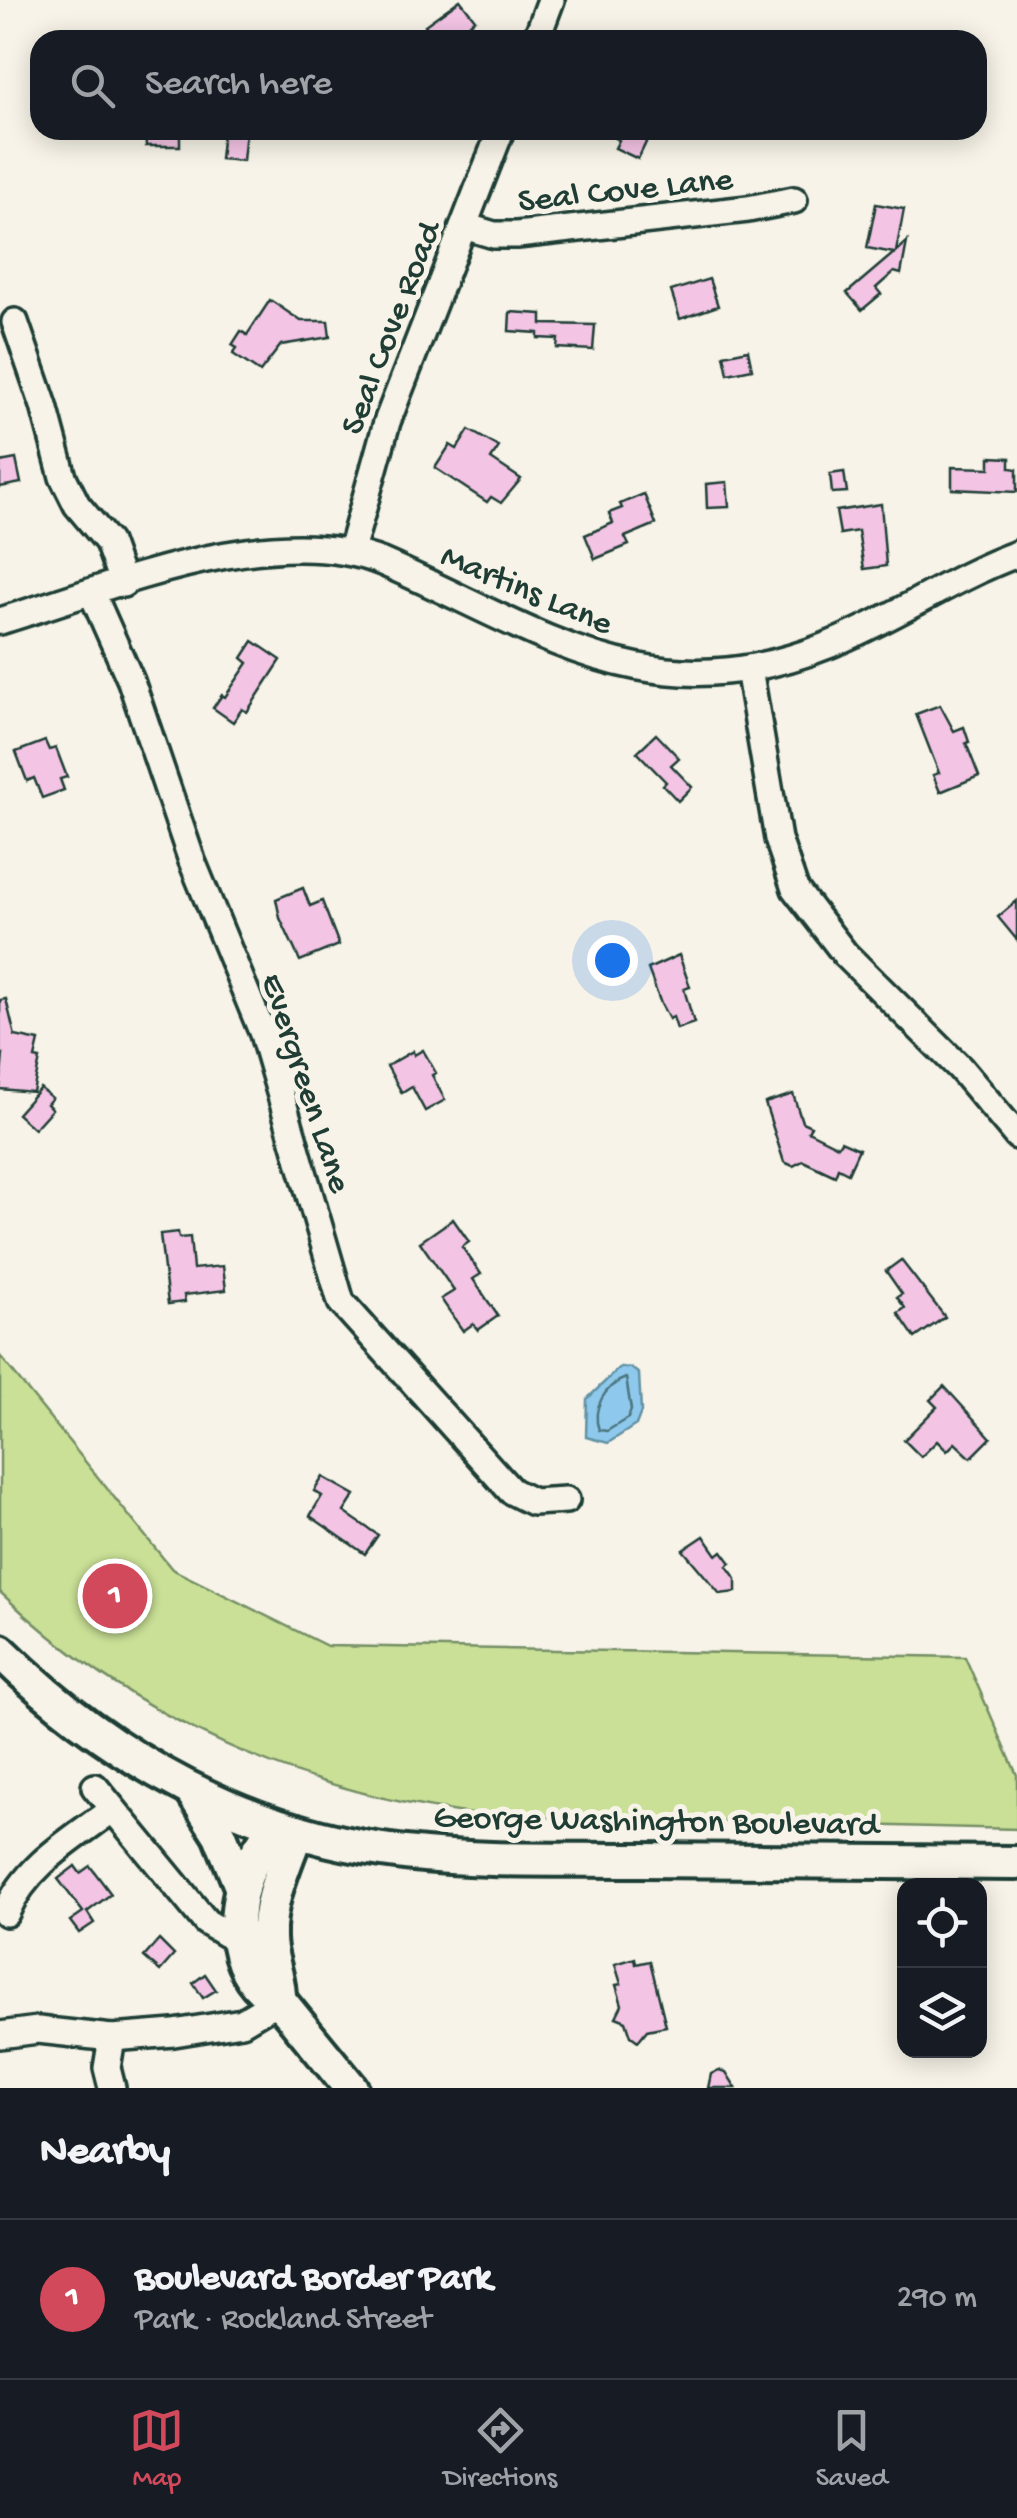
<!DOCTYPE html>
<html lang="en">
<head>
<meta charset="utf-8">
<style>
	body { margin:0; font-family:"Gochi Hand",sans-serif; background:#20242c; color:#f1f3f6 }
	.controls { position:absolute; right:30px; bottom:30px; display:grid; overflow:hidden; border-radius:20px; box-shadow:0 5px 25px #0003 }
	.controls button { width:90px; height:90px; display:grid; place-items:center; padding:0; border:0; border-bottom:2px solid #363941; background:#171b24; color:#f1f3f6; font:50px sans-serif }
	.you { position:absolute; left:612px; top:960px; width:35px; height:35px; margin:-25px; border:8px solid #fff; border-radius:50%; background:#1a73e8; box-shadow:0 0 0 15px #1a73e833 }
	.badge { display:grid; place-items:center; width:65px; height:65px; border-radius:50%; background:#d1495b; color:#fff; font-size:32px; font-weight:700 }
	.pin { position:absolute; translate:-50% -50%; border:5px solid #fff; box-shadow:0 2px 10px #0006 }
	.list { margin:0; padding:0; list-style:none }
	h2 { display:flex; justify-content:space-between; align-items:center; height:130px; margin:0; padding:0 40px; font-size:42px }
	h2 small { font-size:32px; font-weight:400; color:#9ea1a6 }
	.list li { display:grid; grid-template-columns:65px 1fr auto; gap:30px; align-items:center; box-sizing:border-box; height:160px; padding:0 40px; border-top:2px solid #363941 }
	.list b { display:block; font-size:38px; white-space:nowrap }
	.list p { margin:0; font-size:32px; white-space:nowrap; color:#9ea1a6 }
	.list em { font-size:32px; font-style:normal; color:#9ea1a6 }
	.icon { flex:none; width:55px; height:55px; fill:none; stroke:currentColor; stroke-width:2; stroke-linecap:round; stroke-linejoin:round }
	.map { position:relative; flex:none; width:1017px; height:2088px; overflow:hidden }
	.search { position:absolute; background:#171b24; box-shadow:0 5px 25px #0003; left:30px; right:30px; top:30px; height:110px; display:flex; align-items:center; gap:25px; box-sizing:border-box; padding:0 35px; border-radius:30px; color:#9ea1a6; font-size:38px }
	.sheet { height:290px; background:#171b24 }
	nav { display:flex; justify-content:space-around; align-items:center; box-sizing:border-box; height:140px; border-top:2px solid #363941; background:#171b24; font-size:28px; color:#9ea1a6 }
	nav a { display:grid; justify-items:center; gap:5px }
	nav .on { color:#d1495b }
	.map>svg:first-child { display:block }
	.green { fill:#c9e096; stroke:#748e65; stroke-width:2.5 }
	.water { fill:#8ec9ed; stroke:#6291a3; stroke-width:2.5 }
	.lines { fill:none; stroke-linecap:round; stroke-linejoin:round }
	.shore { stroke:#4b757e; stroke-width:2.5 }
	.building { fill:#f4c4e5; stroke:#1f3d34; stroke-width:2.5 }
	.minor-casing { stroke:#1f3d34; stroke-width:32 }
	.major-casing { stroke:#1f3d34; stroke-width:40 }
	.minor { stroke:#f7f3e8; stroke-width:25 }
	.major { stroke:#f7f3e8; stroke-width:32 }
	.labels { text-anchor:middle; stroke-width:10; stroke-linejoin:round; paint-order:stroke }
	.street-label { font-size:35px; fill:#1f3d34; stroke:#f7f3e8 }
</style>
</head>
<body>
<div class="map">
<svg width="1017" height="2088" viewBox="0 0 1017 2088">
	<rect width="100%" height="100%" fill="#f7f3e8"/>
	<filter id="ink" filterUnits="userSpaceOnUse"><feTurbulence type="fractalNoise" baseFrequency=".01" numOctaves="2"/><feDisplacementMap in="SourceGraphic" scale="20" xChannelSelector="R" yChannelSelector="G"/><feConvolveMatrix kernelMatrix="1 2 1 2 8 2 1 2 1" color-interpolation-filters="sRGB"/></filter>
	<g filter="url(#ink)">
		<path class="green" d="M 0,1356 L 172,1569 L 327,1646 L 965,1657 L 1017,1775 L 1017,1829 L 487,1816 C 305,1795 133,1720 0,1592 Z"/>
		<path class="water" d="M 620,1367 L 631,1368 L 639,1374 L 641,1412 L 636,1425 L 608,1443 L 586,1437 L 587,1399 Z"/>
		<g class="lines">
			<path class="shore" d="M 626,1378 L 631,1410 L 628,1418 L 607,1431 L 599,1430 C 591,1409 605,1385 626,1378 Z"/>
		</g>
		<g class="building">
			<path d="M 460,0 L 475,19 L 470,23 L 475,30 L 461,40 L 410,40 L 427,28 L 425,25 Z"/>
			<path d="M 145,130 L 180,130 L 180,146 L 146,146 Z"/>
			<path d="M 223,130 L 246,130 L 243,161 L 220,159 Z"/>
			<path d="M 599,130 L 652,130 L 638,159 L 615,148 L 619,140 Z"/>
			<path d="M 876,204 L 904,209 L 896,252 L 907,242 L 901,274 L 894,272 L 876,288 L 881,294 L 862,310 L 847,293 L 894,253 L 867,248 Z"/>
			<path d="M 709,279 L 718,306 L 680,319 L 671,291 Z"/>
			<path d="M 270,300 L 301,321 L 328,321 L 330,337 L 281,345 L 260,372 L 233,354 L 237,348 L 232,345 L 241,331 L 247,335 Z"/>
			<path d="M 510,312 L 542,314 L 542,324 L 595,325 L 593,350 L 557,348 L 558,339 L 538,338 L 538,333 L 509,331 Z"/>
			<path d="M 748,350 L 752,369 L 728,374 L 724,355 Z"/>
			<path d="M 469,430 L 499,447 L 491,459 L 521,479 L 501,503 L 491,497 L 487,502 L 435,468 L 450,445 L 457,449 Z"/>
			<path d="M 990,457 L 1010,458 L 1010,468 L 1017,469 L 1017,492 L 952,489 L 952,467 L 990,468 Z"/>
			<path d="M 16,459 L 21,483 L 0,487 L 0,462 Z"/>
			<path d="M 844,472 L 847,492 L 832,493 L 830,474 Z"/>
			<path d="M 727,482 L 729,507 L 707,508 L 706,484 Z"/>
			<path d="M 644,494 L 656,524 L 625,537 L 629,545 L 595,559 L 585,535 L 613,523 L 609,513 L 622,508 L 620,504 Z"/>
			<path d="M 881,504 L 886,566 L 864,569 L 858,531 L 840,534 L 836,511 Z"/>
			<path d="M 253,641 L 281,660 L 247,712 L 242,709 L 233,722 L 213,708 L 222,695 L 225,697 L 248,663 L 242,658 Z"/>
			<path d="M 940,705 L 954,731 L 964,727 L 969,742 L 966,743 L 979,776 L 940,792 L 933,775 L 939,773 L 916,714 Z"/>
			<path d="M 656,734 L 679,758 L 671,765 L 692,787 L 678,801 L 663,785 L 666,782 L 637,752 Z"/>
			<path d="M 45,741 L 49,750 L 56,748 L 67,777 L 60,779 L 64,790 L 42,798 L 34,778 L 27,781 L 16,752 Z"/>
			<path d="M 303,888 L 310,906 L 322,901 L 339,945 L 300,961 L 280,918 L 276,899 Z"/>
			<path d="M 1017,901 L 1017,940 L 998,917 Z"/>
			<path d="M 679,955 L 690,987 L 684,989 L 694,1023 L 677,1029 L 673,1017 L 669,1019 L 661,1004 L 648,969 Z"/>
			<path d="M 6,999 L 15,1036 L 39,1041 L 35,1058 L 40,1059 L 33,1092 L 0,1089 L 3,1054 L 0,1054 L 0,1000 Z"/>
			<path d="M 423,1050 L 436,1073 L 432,1075 L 445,1100 L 425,1111 L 412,1087 L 402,1093 L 387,1066 L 413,1051 L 414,1055 Z"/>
			<path d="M 40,1088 L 52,1098 L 47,1104 L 52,1109 L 34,1129 L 17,1114 Z"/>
			<path d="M 793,1094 L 802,1122 L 811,1126 L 808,1131 L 838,1146 L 841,1141 L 859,1149 L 848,1173 L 838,1168 L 835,1176 L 803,1161 L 793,1166 L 784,1162 L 765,1103 Z"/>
			<path d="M 453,1219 L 469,1242 L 462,1247 L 481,1274 L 473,1279 L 498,1316 L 478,1330 L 473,1324 L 463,1331 L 441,1299 L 454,1291 L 420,1242 Z"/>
			<path d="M 178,1232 L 179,1238 L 190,1237 L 193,1269 L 223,1266 L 226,1290 L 184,1295 L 185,1302 L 168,1304 L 160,1234 Z"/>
			<path d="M 901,1260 L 945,1317 L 915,1338 L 898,1313 L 905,1308 L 897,1297 L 902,1294 L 886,1271 Z"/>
			<path d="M 944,1386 L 991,1438 L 971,1458 L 955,1443 L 947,1451 L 937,1441 L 921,1457 L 904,1440 L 937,1407 L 930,1400 Z"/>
			<path d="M 323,1477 L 355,1495 L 344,1512 L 378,1535 L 365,1554 L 310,1516 L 322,1496 L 314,1491 Z"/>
			<path d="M 704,1536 L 717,1555 L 722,1551 L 731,1563 L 727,1566 L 736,1579 L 736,1592 L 720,1594 L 683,1550 Z"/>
			<path d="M 75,1866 L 80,1873 L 90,1866 L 111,1894 L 87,1912 L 94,1923 L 79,1933 L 70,1921 L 83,1912 L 58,1879 Z"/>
			<path d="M 159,1940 L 174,1955 L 160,1971 L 144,1957 Z"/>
			<path d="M 635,1958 L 636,1964 L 650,1961 L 666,2026 L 647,2030 L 638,2041 L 631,2036 L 626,2021 L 616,2017 L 622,2005 L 616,1985 L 621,1984 L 615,1964 Z"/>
			<path d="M 205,1974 L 216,1990 L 203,1998 L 193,1983 Z"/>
			<path d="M 719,2070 L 726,2072 L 736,2088 L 708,2088 L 711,2074 Z"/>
		</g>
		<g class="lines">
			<defs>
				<g id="minor">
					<path d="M 536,40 L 551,0"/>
					<path d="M 464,226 L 494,235 L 517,235 L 748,209 L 794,200"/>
					<path d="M 15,322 L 44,406 L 63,477 L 77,505 L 108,542 L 123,584"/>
					<path d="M 351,551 L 387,422 L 501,130"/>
					<path d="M 92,593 L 131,681 L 192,861 L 263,1034 L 341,1302 L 511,1491 L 533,1502 L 566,1500"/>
					<path d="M 0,621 C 110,588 270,518 382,562 C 544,632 648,718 831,644 C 895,618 952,578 1017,554"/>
					<path d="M 749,669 L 778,839 L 795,889 L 845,954 L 960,1068 L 1017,1136"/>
					<path d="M 95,1787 L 206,1922 L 226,1934 L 252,1936"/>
					<path d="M 6,1913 C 26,1865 73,1839 113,1809"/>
					<path d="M 0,2035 L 38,2030 L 112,2038 L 174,2033 L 242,2022 L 279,2000"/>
					<path d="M 112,2088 L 107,2068 L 112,2038"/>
				</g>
				<g id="major">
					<path d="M 0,1651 C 111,1760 249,1836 405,1853 C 482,1862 561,1859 639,1860 C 765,1861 891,1862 1017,1863"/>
					<path d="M 192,1791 L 220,1835 L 242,1889"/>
					<path d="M 276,1825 C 266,1840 253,1856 247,1873 C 230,1915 232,1980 279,2000 L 351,2088"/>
					<path d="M 279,2000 C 280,1977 269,1960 269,1938 C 267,1903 285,1864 297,1831"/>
				</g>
			</defs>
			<use href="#minor" class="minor-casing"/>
			<use href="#major" class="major-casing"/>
			<use href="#minor" class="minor"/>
			<use href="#major" class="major"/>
		</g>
	</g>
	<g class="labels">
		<g class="street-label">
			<text transform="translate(625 187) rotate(-6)" y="12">Seal Cove Lane</text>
			<text transform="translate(388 327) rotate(-69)" y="12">Seal Cove Road</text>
			<text transform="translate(528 587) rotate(23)" y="12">Martins Lane</text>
			<text transform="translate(309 1082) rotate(72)" y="12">Evergreen Lane</text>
			<text transform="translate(656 1818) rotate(1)" y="12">George Washington Boulevard</text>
		</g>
	</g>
</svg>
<div class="controls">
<button><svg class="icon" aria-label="locate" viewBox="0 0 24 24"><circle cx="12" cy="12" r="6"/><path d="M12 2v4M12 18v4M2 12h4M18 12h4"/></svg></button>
<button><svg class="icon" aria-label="layers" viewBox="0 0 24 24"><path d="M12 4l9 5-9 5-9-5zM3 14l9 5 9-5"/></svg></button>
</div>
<div class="you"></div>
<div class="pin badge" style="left:115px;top:1596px">1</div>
<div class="search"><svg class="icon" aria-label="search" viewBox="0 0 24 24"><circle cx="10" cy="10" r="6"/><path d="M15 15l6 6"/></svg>Search here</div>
</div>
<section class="sheet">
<h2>Nearby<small></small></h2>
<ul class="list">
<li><span class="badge">1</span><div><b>Boulevard Border Park</b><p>Park · Rockland Street</p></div><em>290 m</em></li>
</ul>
</section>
<nav>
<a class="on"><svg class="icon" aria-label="map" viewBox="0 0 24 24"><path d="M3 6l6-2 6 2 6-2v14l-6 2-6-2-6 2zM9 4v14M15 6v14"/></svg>Map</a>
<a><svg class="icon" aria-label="directions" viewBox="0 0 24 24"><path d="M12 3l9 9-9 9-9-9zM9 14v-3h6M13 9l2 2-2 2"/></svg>Directions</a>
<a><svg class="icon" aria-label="saved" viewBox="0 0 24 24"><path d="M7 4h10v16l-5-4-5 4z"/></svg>Saved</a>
</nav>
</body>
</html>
